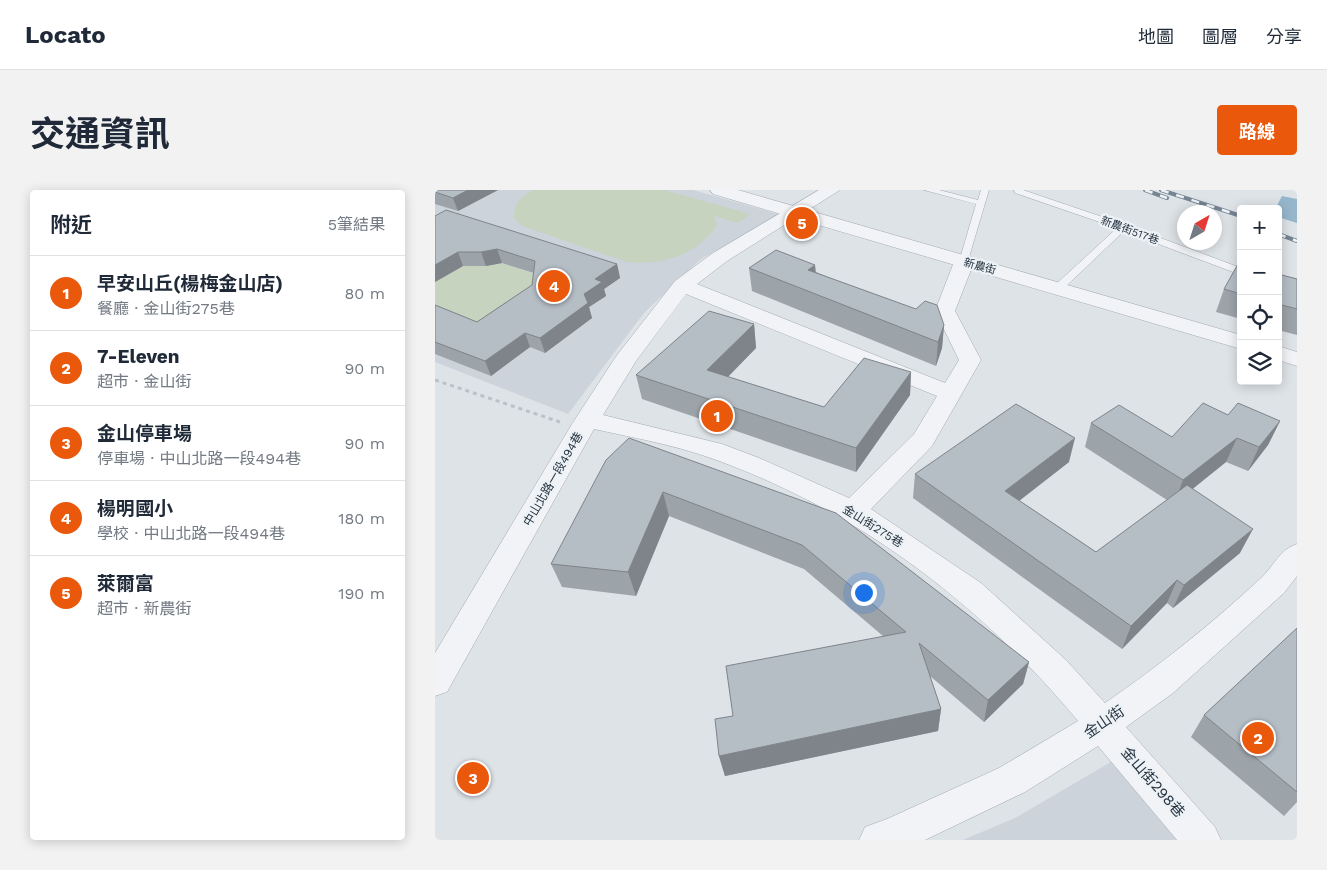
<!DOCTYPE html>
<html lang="zh-TW">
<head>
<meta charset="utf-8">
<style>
	body { margin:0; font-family:"Work Sans","Noto Sans TC",sans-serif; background:#f2f2f3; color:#1f2937 }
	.controls { position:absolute; right:15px; top:15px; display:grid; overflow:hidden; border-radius:5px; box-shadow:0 2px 12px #0003 }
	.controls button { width:45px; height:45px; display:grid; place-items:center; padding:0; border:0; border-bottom:1px solid #e0e1e3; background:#fff; color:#1f2937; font:25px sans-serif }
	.compass { position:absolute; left:742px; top:15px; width:45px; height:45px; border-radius:50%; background:#fff; box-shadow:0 2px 12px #0003; rotate:39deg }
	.you { position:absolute; left:428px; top:402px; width:18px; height:18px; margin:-12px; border:4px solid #fff; border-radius:50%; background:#1a73e8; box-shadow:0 0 0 8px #1a73e833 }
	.badge { display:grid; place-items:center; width:32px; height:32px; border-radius:50%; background:#ea580c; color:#fff; font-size:16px; font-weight:700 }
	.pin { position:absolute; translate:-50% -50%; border:2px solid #fff; box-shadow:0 1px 5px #0006 }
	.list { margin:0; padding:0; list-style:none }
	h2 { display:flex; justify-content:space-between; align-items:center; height:65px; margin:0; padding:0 20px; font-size:21px }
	h2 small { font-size:16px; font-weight:400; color:#747a83 }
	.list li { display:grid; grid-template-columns:32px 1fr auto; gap:15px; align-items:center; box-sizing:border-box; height:75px; padding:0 20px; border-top:1px solid #e0e1e3 }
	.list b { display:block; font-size:19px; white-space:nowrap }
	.list p { margin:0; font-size:16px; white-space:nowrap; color:#747a83 }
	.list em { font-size:16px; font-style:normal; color:#747a83 }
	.icon { flex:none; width:28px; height:28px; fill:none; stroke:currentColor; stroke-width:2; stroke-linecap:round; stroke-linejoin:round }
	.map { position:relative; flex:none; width:862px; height:650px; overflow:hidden; border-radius:5px }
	header { display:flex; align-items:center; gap:30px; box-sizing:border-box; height:70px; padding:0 25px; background:#fff; border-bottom:1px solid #e0e1e3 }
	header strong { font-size:24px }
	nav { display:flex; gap:28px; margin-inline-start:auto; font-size:18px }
	.intro { display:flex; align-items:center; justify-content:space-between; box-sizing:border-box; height:120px; padding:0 30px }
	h1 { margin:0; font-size:35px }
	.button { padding:12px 22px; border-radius:5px; background:#ea580c; color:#fff; font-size:18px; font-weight:700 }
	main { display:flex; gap:30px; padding:0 30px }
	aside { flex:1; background:#fff; border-radius:5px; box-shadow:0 2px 12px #0003 }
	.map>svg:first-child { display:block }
	.built { fill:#ccd3da }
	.green { fill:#c6d3be }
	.water { fill:#96b6cb }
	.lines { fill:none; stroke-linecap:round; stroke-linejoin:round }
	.service-casing { stroke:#a3abb2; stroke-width:1 }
	.minor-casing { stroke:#a3abb2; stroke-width:1 }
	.tertiary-casing { stroke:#a3abb2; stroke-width:1 }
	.path { stroke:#bcc1c7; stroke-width:3; stroke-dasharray:4 4; stroke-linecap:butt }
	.service { fill:#f1f3f6; fill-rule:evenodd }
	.minor { fill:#f1f3f6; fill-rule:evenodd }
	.tertiary { fill:#f1f3f6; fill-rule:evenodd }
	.rail-casing { stroke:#768493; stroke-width:4 }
	.rail { stroke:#edf2f6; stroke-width:2.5; stroke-dasharray:8; stroke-linecap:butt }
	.wall { fill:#9ca3a9 }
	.shaded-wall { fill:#7f848a }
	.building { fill:#b5bdc5; stroke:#7f848a }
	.labels { text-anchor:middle; stroke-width:4.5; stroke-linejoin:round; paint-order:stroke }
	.far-street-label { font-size:11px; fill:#263340; stroke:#edf2f6 }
	.street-label { font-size:12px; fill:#263340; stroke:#edf2f6 }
	.near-street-label { font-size:15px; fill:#263340; stroke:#edf2f6 }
</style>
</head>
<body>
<header>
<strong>Locato</strong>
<nav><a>地圖</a><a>圖層</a><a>分享</a></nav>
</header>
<div class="intro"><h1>交通資訊</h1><a class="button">路線</a></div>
<main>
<aside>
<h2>附近<small>5筆結果</small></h2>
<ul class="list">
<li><span class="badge">1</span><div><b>早安山丘(楊梅金山店)</b><p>餐廳 · 金山街275巷</p></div><em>80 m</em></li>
<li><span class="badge">2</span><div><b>7-Eleven</b><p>超市 · 金山街</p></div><em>90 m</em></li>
<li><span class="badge">3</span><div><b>金山停車場</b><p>停車場 · 中山北路一段494巷</p></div><em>90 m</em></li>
<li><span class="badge">4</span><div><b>楊明國小</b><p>學校 · 中山北路一段494巷</p></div><em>180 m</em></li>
<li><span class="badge">5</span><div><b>萊爾富</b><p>超市 · 新農街</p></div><em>190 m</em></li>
</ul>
</aside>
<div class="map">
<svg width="862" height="650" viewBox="0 0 862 650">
	<rect width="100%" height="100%" fill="#dee3e8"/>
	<g class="built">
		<path d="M 0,0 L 258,0 L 347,25 L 266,69 L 209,123 L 133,224 L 0,172 Z"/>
		<path d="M 681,569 L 747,650 L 528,650 L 580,628 Z"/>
	</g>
	<g class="green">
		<path d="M 98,0 L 229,0 L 315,24 L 303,33 L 279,26 L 282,35 C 261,66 227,75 192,72 L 87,36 L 79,28 C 78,14 86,6 98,0 Z"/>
		<path d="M 67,73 L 112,88 L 48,146 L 0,127 L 0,92 L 28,76 L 51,76 Z"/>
	</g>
	<path class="water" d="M 847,6 L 862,9 L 862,33 L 843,27 L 843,19 L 840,19 Z"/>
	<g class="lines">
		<defs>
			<g id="service">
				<path d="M 489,0 L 504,0 L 543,10 L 546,0 L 554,0 L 532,74 L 524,72 L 541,14 Z"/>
				<path d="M 579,0 L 588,0 L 691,35 L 806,78 L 806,85 L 689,41 L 627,100 L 619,100 L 619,96 L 682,38 L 580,3 Z"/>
			</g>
			<path id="minor" d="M 384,0 L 405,0 L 292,71 L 262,94 L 510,193 L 524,170 L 500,121 L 519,72 L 522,68 L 536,68 L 539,72 L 520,121 L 546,170 L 497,256 L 436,319 L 546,393 L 631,470 L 670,513 C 724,476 779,432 826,388 C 839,376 845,359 862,354 L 862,386 L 849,403 L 738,503 L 691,537 L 780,637 L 786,650 L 742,650 L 663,556 L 590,602 L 490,650 L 424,650 L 430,637 L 452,629 L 564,578 L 643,531 C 543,411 418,317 270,266 C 234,254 196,247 159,239 L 12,502 L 0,506 L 0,463 L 137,234 L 182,165 L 240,91 L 278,63 ZM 251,104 L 502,206 L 479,244 L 414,308 L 324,268 L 287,254 L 168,225 L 201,171 Z"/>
			<g id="tertiary">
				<path d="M 275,0 L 303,0 L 806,145 L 806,159 L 278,4 Z"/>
				<path d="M 843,156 L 862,162 L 862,176 L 843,170 Z"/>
			</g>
		</defs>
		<use href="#service" class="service-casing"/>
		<use href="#minor" class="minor-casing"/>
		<use href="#tertiary" class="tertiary-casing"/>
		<path class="path" d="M 0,190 L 125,232"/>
		<use href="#service" class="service"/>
		<use href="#minor" class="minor"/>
		<use href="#tertiary" class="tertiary"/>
		<defs>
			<g id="rail">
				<path d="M 710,0 L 732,8"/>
				<path d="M 726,0 L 806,26"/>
				<path d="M 843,44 L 862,51"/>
			</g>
		</defs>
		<use href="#rail" class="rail-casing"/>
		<use href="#rail" class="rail"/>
	</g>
	<g class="wall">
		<path d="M 0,0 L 63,0 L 23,21 L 0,14 Z"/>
		<path d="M 0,26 L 182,74 L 185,88 L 169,99 L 171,106 L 154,117 L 157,128 L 110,163 L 95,157 L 56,186 L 0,164 L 0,115 L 42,132 L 97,95 L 99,83 L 67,73 L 51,76 L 28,76 L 0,92 Z"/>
		<path d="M 806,74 L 806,129 L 781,122 L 789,99 Z"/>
		<path d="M 380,75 L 381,82 L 509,135 L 507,158 L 501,176 L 317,101 L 314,78 Z"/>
		<path d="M 843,84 L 862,89 L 862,145 L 843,140 Z"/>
		<path d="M 319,134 L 321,158 L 293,187 L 389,217 L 476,182 L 475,205 L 421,282 L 207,209 L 201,185 Z"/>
		<path d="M 793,225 L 845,231 L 833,255 L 813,281 L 791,272 L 757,299 L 805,363 L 738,418 L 732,413 L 687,459 L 478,308 L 480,284 L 634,272 L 584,311 L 661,362 L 732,310 L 650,257 L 656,233 L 737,247 Z"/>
		<path d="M 194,248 L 594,472 L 588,494 L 549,532 L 495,486 L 506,519 L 503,541 L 290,586 L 284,566 L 298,526 L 448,446 L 369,379 L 234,326 L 201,406 L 127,397 L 116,374 Z"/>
		<path d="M 862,438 L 862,612 L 849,626 L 756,547 L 769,525 Z"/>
	</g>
	<g class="shaded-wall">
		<path d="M 33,0 L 63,0 L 23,21 L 18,8 Z"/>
		<path d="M 62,59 L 67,73 L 51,76 L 46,62 Z"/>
		<path d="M 23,62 L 28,76 L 0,92 L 0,75 Z"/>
		<path d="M 182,74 L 185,88 L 169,99 L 171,106 L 154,117 L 157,128 L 110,163 L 105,148 L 149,104 L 160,89 Z"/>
		<path d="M 380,75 L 381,97 L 374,102 L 373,80 Z"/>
		<path d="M 319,134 L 321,158 L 276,204 L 272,180 Z"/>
		<path d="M 509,135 L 507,158 L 501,176 L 503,152 Z"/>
		<path d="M 90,143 L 95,157 L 56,186 L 50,171 Z"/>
		<path d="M 476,182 L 475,205 L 421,282 L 421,258 Z"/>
		<path d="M 845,231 L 833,255 L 813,281 L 824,257 Z"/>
		<path d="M 640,248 L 634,272 L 566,325 L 570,301 Z"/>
		<path d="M 802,248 L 791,272 L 739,314 L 748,290 Z"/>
		<path d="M 228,302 L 234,326 L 201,406 L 193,382 Z"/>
		<path d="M 818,339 L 805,363 L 738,418 L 749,395 Z"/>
		<path d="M 742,390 L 732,413 L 687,459 L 696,436 Z"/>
		<path d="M 594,472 L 588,494 L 549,532 L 553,510 Z"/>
		<path d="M 506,519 L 503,541 L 290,586 L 284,566 Z"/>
	</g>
	<g class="building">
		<path d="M 0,0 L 33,0 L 18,8 L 0,2 Z"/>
		<path d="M 11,20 L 182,74 L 160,89 L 167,92 L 149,104 L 153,113 L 105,148 L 90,143 L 50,171 L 0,152 L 0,115 L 42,132 L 97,95 L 100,71 L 62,59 L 46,62 L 23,62 L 0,75 L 0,26 Z"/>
		<path d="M 341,60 L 380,75 L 373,80 L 481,119 L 490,111 L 502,115 L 509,135 L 503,152 L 314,78 Z"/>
		<path d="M 803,74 L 806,74 L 806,104 L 789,99 Z"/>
		<path d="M 843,84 L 862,89 L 862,119 L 843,114 Z"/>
		<path d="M 274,121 L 319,134 L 272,180 L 389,217 L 429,168 L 476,182 L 421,258 L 201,185 Z"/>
		<path d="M 768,213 L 793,225 L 803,213 L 845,231 L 824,257 L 802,248 L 748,290 L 656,233 L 684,215 L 737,247 Z"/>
		<path d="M 581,214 L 640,248 L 570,301 L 661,362 L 752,295 L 818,339 L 749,395 L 742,390 L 696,436 L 480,284 Z"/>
		<path d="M 194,248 L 401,323 L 594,472 L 553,510 L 484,453 L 506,519 L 284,566 L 280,529 L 298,526 L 291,476 L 471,442 L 367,355 L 228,302 L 193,382 L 116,374 L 171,270 Z"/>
		<path d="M 862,438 L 862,602 L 769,525 Z"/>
	</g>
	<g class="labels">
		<g class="far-street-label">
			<text transform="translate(695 40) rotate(20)" y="4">新農街517巷</text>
			<text transform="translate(545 76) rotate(15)" y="4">新農街</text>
		</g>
		<g class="street-label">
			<text transform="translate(118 289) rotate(-60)" y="4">中山北路一段494巷</text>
			<text transform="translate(438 336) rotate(32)" y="4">金山街275巷</text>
		</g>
		<g class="near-street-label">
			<text transform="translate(669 532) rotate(-34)" y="5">金山街</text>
			<text transform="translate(718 592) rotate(49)" y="5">金山街298巷</text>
		</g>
	</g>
</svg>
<div class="controls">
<button>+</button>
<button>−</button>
<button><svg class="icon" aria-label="locate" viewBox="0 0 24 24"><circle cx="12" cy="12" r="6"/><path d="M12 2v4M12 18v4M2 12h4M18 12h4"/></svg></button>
<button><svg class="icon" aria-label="layers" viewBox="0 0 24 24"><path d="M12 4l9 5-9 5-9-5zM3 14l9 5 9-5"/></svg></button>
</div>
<svg class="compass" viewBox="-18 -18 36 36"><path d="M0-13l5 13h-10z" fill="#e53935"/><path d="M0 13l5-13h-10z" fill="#747a83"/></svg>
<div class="you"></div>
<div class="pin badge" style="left:282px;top:226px">1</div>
<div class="pin badge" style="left:823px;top:548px">2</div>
<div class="pin badge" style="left:38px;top:588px">3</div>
<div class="pin badge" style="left:119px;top:96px">4</div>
<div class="pin badge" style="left:367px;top:33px">5</div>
</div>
</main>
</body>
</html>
